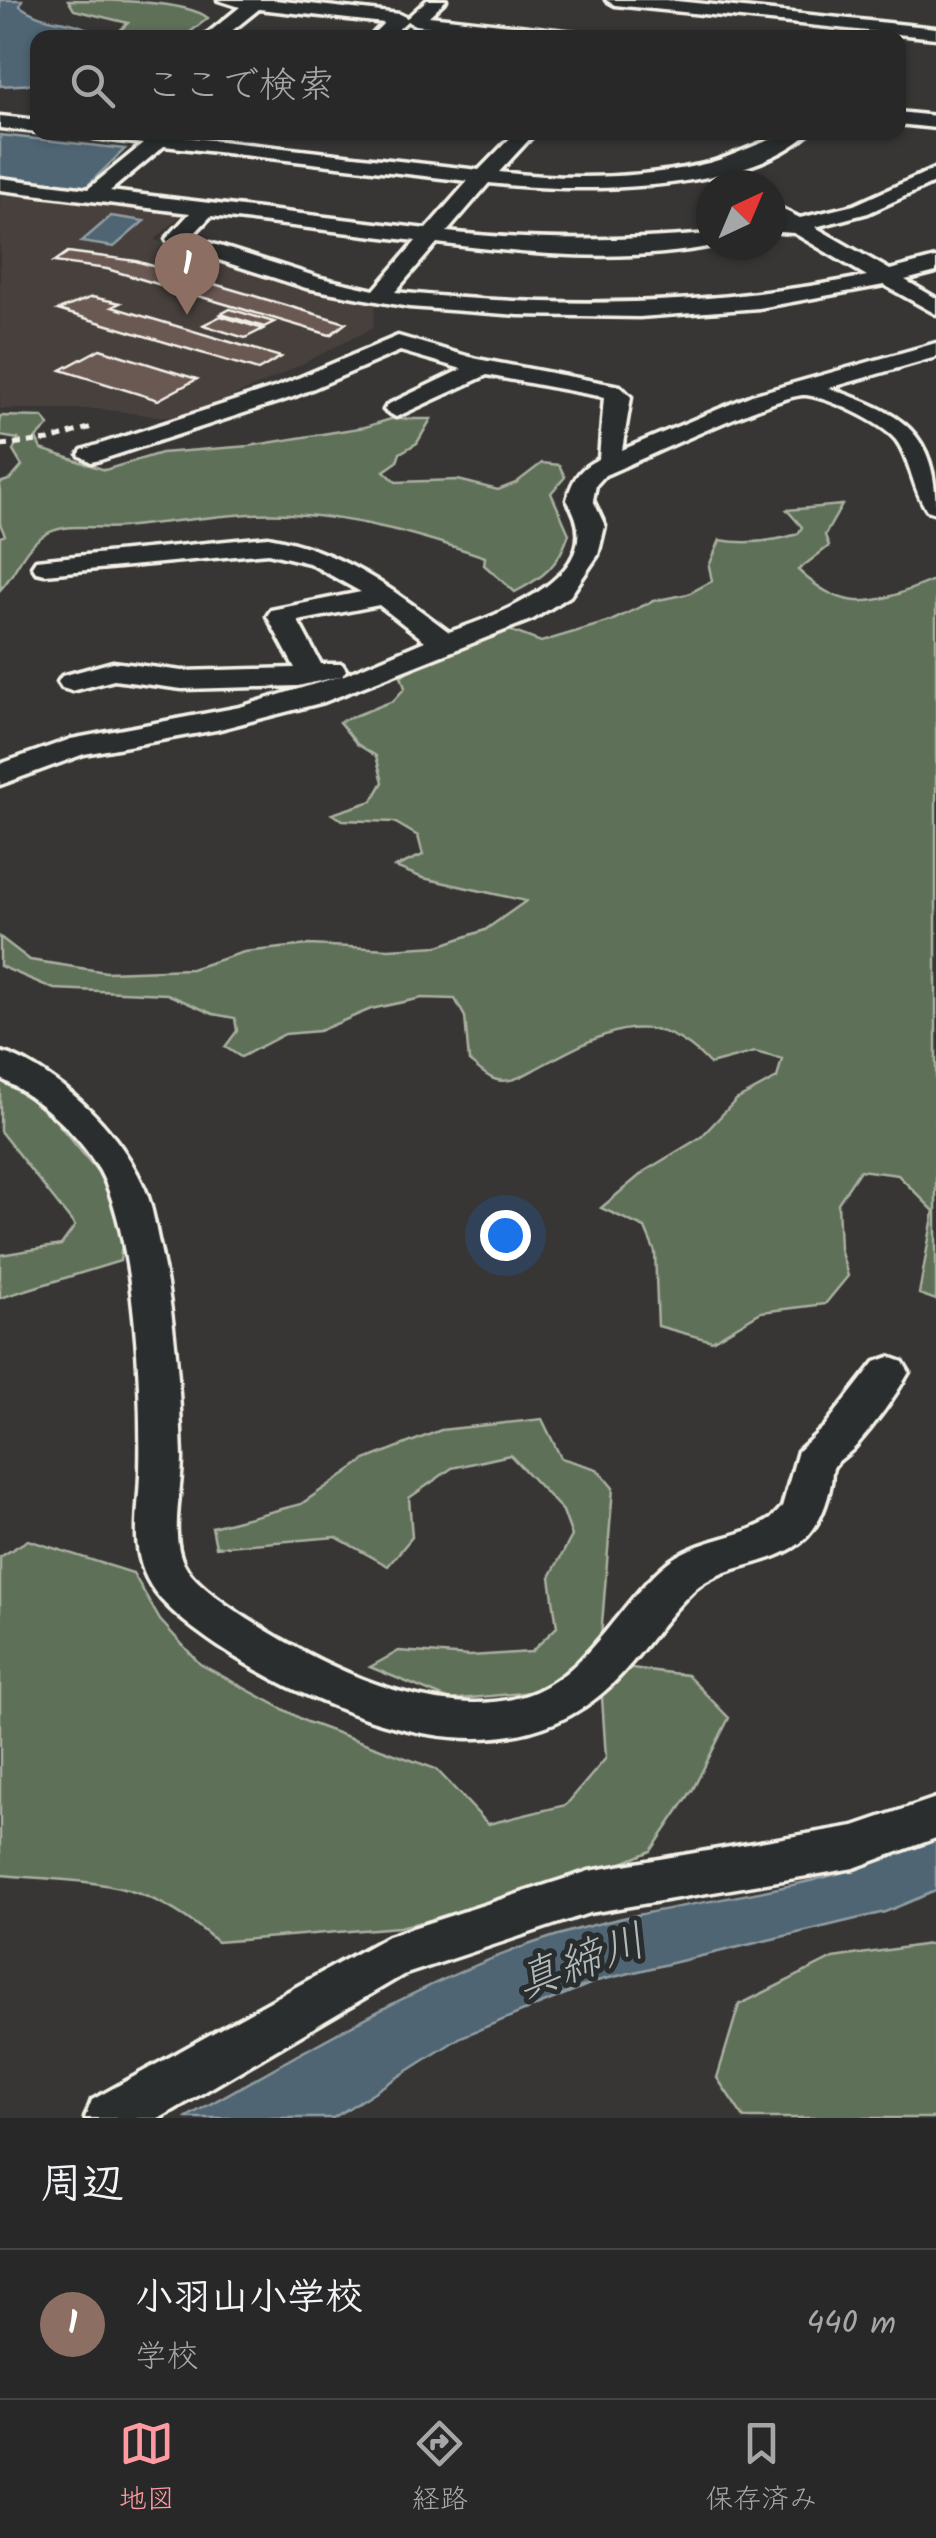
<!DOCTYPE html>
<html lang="ja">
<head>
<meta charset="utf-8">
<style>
	body { margin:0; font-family:Kalam,"Klee One",sans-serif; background:#313030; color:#f1f3f6 }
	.compass { position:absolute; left:696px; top:170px; width:90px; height:90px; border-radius:50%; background:#292828; box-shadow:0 2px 8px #0004; rotate:44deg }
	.you { position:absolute; left:505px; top:1235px; width:35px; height:35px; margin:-25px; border:8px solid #fff; border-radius:50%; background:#1a73e8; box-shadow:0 0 0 15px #1a73e833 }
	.badge { display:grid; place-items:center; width:65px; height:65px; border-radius:50%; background:#ff9aa2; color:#fff; font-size:32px; font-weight:700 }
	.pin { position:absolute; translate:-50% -82px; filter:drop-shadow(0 2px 5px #0008) }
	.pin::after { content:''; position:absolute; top:52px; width:35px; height:30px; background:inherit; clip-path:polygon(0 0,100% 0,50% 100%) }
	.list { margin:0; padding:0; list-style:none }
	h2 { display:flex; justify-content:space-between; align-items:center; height:130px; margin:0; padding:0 40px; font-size:42px }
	h2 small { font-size:32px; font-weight:400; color:#a5a6a8 }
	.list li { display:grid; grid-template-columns:65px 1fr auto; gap:30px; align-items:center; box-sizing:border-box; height:150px; padding:0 40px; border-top:2px solid #454445 }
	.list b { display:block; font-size:38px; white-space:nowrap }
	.list p { margin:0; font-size:32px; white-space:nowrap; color:#a5a6a8 }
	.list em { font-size:32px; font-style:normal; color:#a5a6a8 }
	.icon { flex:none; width:55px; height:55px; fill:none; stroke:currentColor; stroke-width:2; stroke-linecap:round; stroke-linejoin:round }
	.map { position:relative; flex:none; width:936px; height:2118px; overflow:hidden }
	.search { position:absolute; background:#292828; box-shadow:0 2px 8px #0004; left:30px; right:30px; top:30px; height:110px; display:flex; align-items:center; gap:25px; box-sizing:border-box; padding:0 35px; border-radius:20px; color:#a5a6a8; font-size:38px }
	.sheet { height:280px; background:#292828 }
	nav { display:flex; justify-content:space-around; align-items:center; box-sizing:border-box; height:140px; border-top:2px solid #454445; background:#292828; font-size:28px; color:#a5a6a8 }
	nav a { display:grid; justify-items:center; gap:5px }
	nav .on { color:#ff9aa2 }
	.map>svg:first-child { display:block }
	.built { fill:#47403e }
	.green { fill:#5e6f58; stroke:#a9b0a0; stroke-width:2.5 }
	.water { fill:#4f6573; stroke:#919da2; stroke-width:2.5 }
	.building { fill:#6b5953; stroke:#f4f1e8; stroke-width:2.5 }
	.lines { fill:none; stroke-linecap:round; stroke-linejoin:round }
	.minor-casing { stroke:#f4f1e8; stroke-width:7 }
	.path { stroke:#f4f1e8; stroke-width:5; stroke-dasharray:8 6; stroke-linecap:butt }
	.minor { fill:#2a2d2e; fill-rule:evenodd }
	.labels { text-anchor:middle; stroke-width:10; stroke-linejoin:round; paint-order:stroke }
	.near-water-label { font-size:45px; font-style:italic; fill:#b2b9b9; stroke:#2a2d2e }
</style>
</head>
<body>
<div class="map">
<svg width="936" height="2118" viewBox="0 0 936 2118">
	<rect width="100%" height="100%" fill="#373635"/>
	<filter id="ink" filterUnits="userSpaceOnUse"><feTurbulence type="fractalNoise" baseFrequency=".01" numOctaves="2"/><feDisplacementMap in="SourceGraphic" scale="20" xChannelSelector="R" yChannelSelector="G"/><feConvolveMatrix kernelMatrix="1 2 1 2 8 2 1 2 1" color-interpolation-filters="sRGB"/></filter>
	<g filter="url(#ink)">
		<path class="built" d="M 0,192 L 182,214 L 155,240 L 351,300 L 376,302 L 373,328 L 262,384 L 179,419 L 100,409 L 0,409 Z"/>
		<g class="green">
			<path d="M 68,0 C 104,0 186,0 208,18 L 184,37 L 113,37 L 128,23 L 74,10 Z"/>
			<path d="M 0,416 L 42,417 L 49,425 L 36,438 L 41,449 L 105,470 L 161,453 L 249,446 L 365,427 L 391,419 L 431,419 L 417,443 L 400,453 L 397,462 L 384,471 L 396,482 L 458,480 L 498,490 L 516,483 L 542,463 L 559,465 L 565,477 L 551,493 L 569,534 C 558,566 544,577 515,592 L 484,565 L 485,557 C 423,536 358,517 291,514 C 236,511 178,522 123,527 C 99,530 69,522 48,533 C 22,546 19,570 0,590 L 0,537 L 5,535 L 0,524 L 0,483 L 11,479 L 22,466 L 13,451 L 18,439 L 0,436 Z"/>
			<path d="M 842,505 L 825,535 L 829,546 L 798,570 C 849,618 879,602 936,579 L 936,1300 L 919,1294 L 934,1211 L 898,1175 L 860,1170 L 838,1203 L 840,1249 L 848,1276 L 825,1304 L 761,1312 L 712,1341 L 658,1326 L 655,1252 L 645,1228 L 601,1208 L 645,1171 L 701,1137 L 736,1100 L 777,1078 L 782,1059 L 755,1052 L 710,1064 C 651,1001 602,1034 537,1068 C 524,1075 509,1085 494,1079 C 485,1076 476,1066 469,1061 L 465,1017 L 455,999 L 422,998 L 371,1009 L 319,1031 L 285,1034 L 241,1057 L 225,1047 L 237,1031 L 235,1018 L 213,1014 L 167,994 L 54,989 L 0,966 L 0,937 L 30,960 L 106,972 L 191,969 L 244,952 L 309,945 L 389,949 L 438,946 L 485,930 L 526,901 L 423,878 L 395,867 L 423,855 L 418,836 L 394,822 L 343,820 L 332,814 L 372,801 L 383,782 L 376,756 L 357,744 L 339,722 L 393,701 L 405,688 L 401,676 L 421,661 L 509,630 L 541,642 L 611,621 L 653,601 L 688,594 L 712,581 L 709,566 L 720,540 C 747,545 771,542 798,534 L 802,527 L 787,510 Z"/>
			<path d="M 0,1074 L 55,1120 L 99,1173 L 124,1227 L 120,1261 L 0,1298 L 0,1255 L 61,1245 L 75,1226 L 0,1131 Z"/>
			<path d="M 542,1419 L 561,1458 L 597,1469 L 613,1488 L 601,1637 L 631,1668 L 687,1675 L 729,1718 L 693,1789 L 651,1851 L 601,1872 L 460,1914 L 399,1927 L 217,1942 C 145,1877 91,1883 0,1875 L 0,1557 L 28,1540 L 133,1573 L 160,1620 L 200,1664 L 307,1722 L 436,1769 L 488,1824 L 566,1805 L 606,1758 L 602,1698 L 532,1692 L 450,1700 L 370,1667 L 399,1651 L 470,1656 L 531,1652 L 557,1627 L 550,1577 L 572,1536 L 563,1511 L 510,1455 L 452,1468 L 409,1498 L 412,1537 L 388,1566 L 336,1537 L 216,1547 L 212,1527 L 301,1504 L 365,1460 L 441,1430 Z"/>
			<path d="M 936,1943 L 936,2118 L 744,2118 L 717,2078 L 739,2005 L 833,1958 Z"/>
		</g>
		<g class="water">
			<path d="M 0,0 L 22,0 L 20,6 C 48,26 70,17 92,32 L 90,37 L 38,38 L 37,84 L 0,86 Z"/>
			<path d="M 0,135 L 125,149 L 82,191 L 0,182 Z"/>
			<path d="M 111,216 L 144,221 L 114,247 L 81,242 Z"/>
			<path d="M 936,1835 L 936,1891 L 885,1912 L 597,1981 L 461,2037 L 333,2118 L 185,2118 C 309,2050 432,1972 568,1932 C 690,1896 822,1896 936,1835 Z"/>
		</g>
		<g class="building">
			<path d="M 68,252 L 136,261 L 346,323 L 330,335 L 107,269 L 54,262 Z"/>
			<path d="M 92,297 L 120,303 L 112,307 L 281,357 L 258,370 L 58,310 Z"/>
			<path d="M 230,309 L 274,322 L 264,327 L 221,314 Z"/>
			<path d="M 221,316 L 263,329 L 245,338 L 203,325 Z"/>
			<path d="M 100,349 L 197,379 L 158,400 L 61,370 Z"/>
		</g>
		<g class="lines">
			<defs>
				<g id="minor">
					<path d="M 218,0 L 274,0 L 399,14 L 407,18 L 427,0 L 446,0 L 429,16 L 583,33 L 592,38 L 528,38 L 415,25 L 407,21 L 389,38 L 369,38 L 384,23 L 259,9 L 223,38 L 202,38 L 240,7 Z"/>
					<path d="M 606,0 L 666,0 L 936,28 L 936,38 L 615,5 Z"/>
					<path d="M 898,112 L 936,116 L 936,128 L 898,124 Z"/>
					<path d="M 0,116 L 38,120 L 38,132 L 0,128 Z"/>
					<path d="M 85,132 L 177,132 L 176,136 L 479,170 L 516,132 L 536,132 L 499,172 C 566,180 635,179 700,165 C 739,157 772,132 810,132 C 745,194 573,193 489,183 L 447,232 C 536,242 622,241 711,234 L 711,245 L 717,245 C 627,264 527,254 437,243 L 395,292 C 554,309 711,307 867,276 L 794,233 L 780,232 L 776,228 L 779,224 L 771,219 L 771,204 L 800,218 L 854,205 L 936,168 L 936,182 L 868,213 L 815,227 L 890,270 L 936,258 L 936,272 L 905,280 L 936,298 L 936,314 L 884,285 L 759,308 L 639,317 L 519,315 L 409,307 L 306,288 L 169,244 L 166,239 L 190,213 L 0,190 L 0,178 L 88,189 L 143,144 L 94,138 ZM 164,146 L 468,181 L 426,229 L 110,191 ZM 211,216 L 416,241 L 374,290 L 321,278 L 191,237 Z"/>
					<path d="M 398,336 L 477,359 L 620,386 L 631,397 L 622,450 L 752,395 L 936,343 L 936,357 L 829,388 C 901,414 936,429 936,513 L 927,510 C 912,489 911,460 896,440 C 881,422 830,398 806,395 C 782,392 637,462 605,475 L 596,485 L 593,500 L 605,526 L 598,555 L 570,596 L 533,619 L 324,702 L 216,730 L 84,754 L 0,785 L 0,764 L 71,739 L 240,707 L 341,676 L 298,686 L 182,689 L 114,680 L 72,691 L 62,688 L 58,682 L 62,676 L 113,662 L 182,671 L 295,668 L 267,616 L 271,610 L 361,592 L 309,563 L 268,553 L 45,574 L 36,572 L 32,566 L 36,560 L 268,537 C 341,550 391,588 449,632 C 499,615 615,574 567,500 C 572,480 580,467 599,459 L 604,397 L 487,375 L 396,417 L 384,410 L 387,405 L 462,369 L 400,351 L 293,397 L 100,460 L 91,462 L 79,455 L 82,450 L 277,387 ZM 379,605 L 425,641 L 342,676 L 346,670 L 342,664 L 321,664 L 298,621 Z"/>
					<path d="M 0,1052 C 24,1058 46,1074 66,1089 C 99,1115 128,1150 145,1189 C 153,1207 155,1228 160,1248 C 175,1317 180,1387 182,1458 C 182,1490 169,1535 184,1564 C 200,1597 304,1654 339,1669 C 394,1694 465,1714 524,1696 C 588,1676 618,1603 667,1563 C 698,1538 738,1540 771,1519 L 782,1507 L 798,1451 L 825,1426 L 875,1362 L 889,1357 L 903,1362 L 909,1372 C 894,1398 875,1424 855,1447 C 849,1454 837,1460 833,1468 C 831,1473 832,1478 831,1483 C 827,1505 818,1529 800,1543 C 768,1567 726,1563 695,1589 C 663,1618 641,1657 609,1687 C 520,1770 399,1737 300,1692 C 258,1673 175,1625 151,1586 C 129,1550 139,1514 140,1474 C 142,1397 136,1238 100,1171 C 78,1132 39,1099 0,1078 Z"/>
					<path d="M 936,1798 L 936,1838 L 854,1868 L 589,1913 L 403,1975 L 160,2118 L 85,2118 L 92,2100 L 388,1936 L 589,1871 L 854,1826 Z"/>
				</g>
			</defs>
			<use href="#minor" class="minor-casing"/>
			<path class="path" d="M 0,445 L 49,440 L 92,427"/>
			<use href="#minor" class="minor"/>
		</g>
	</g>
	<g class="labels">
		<g class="near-water-label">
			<text transform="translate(580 1960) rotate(-20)" y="16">真締川</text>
		</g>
	</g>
</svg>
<svg class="compass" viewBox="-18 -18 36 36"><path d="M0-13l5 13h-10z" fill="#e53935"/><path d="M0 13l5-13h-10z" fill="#a5a6a8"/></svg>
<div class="you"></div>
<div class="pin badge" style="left:187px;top:315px;background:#8d6e63">1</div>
<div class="search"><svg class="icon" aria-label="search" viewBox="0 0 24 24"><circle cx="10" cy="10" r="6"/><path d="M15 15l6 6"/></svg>ここで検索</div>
</div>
<section class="sheet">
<h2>周辺<small></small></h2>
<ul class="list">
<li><span class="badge" style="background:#8d6e63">1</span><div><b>小羽山小学校</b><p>学校</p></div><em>440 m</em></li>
</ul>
</section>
<nav>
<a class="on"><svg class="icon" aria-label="map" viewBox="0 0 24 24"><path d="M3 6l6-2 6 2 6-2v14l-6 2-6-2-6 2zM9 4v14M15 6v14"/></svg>地図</a>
<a><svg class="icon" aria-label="directions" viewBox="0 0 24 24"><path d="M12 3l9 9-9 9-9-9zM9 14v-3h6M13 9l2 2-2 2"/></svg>経路</a>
<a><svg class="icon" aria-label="saved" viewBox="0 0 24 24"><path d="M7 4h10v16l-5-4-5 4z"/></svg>保存済み</a>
</nav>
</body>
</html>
